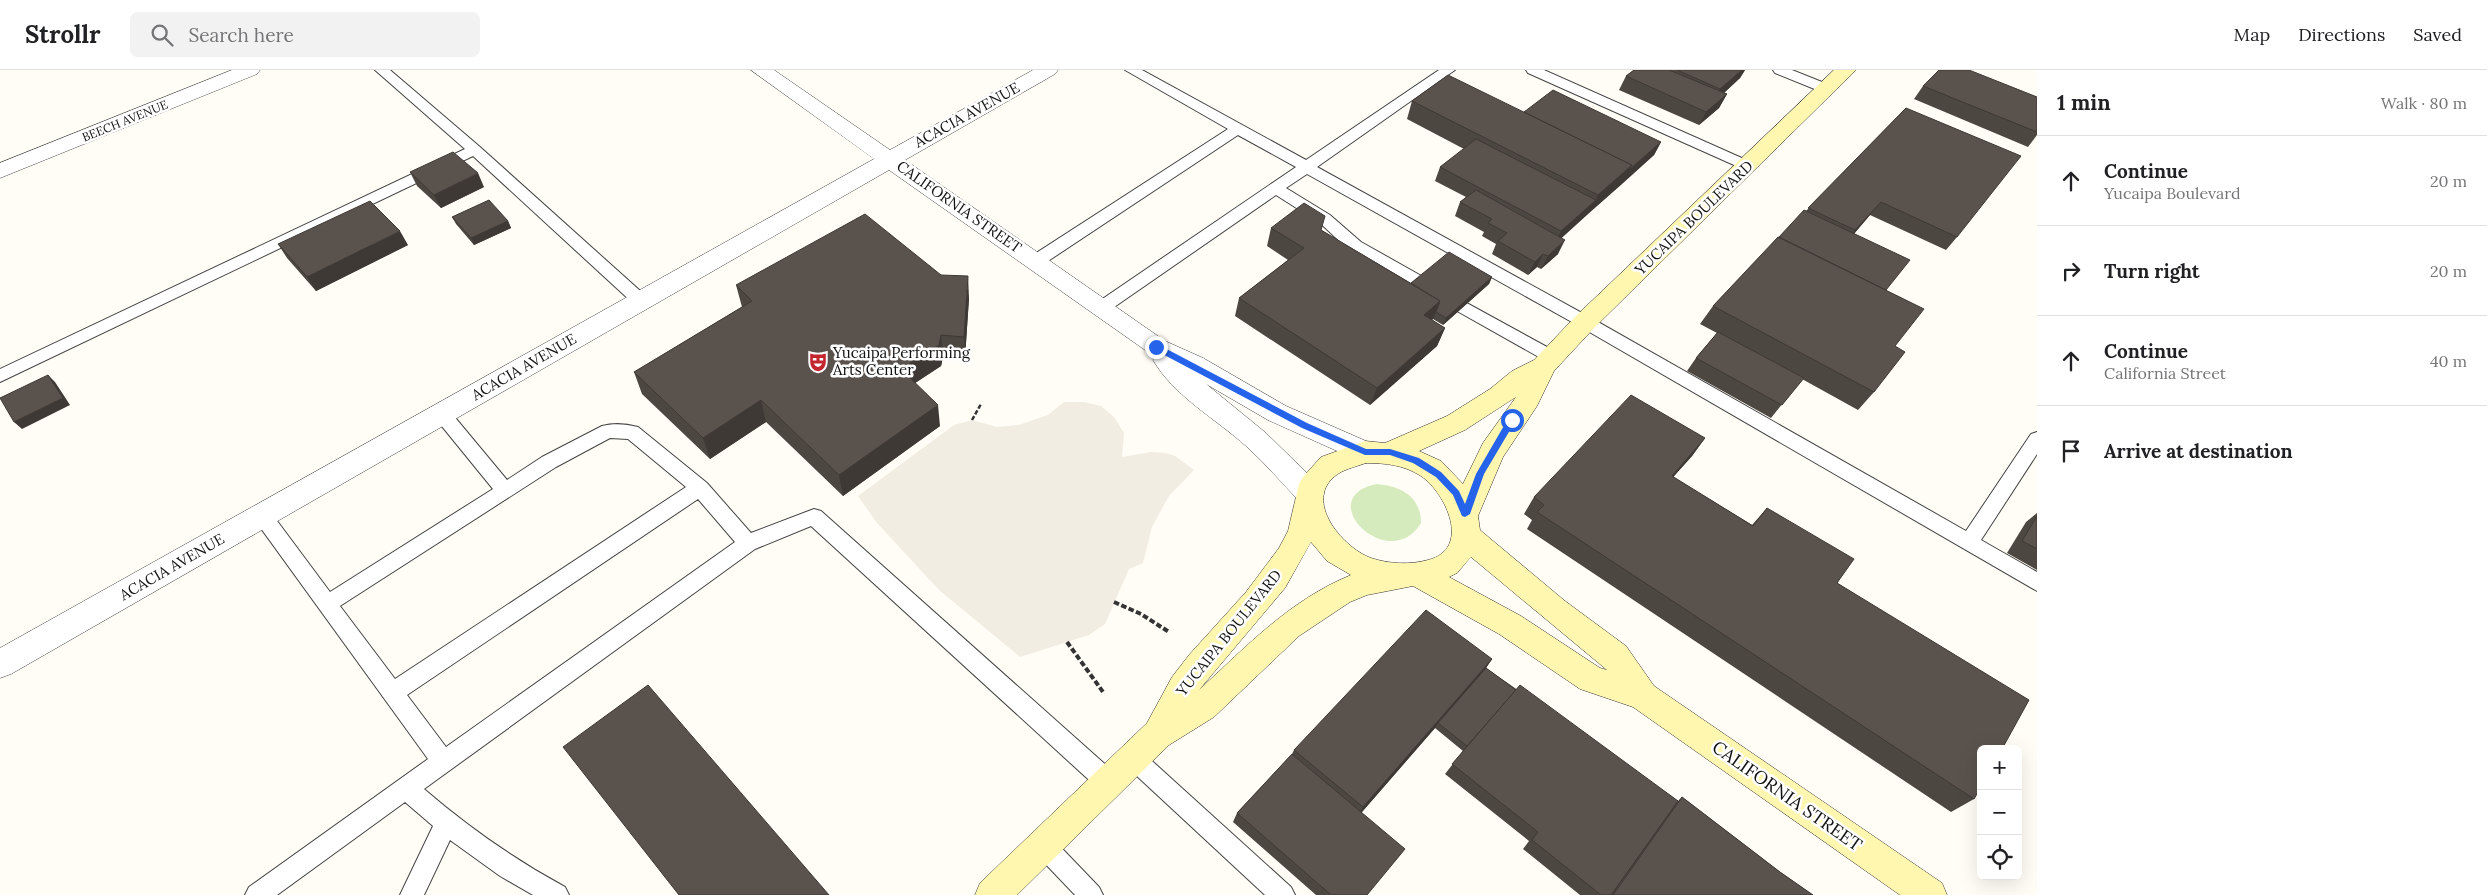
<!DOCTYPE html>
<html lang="en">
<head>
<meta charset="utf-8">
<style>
	body { margin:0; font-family:Lora,serif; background:#f2f2f2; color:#202124 }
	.controls { position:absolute; right:15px; bottom:15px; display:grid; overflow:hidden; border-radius:8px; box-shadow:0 5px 20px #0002 }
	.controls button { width:45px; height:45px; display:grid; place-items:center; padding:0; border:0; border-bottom:1px solid #e0e0e0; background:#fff; color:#202124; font:25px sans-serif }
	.stop { position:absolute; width:15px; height:15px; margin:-11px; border:4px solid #2563eb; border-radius:50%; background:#fff }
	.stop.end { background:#2563eb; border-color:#fff; box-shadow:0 1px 5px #0008 }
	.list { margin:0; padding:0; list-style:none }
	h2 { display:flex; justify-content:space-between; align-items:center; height:65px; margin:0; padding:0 20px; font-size:21px }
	h2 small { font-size:16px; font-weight:400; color:#757577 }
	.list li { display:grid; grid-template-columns:32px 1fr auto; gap:15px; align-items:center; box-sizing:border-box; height:90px; padding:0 20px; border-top:1px solid #e0e0e0 }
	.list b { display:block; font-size:19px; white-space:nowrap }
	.list p { margin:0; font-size:16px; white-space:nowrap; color:#757577 }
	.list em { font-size:16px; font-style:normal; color:#757577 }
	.icon { flex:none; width:28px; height:28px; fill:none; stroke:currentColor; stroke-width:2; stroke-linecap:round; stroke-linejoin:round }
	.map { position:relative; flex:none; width:2037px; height:825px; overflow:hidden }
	header { display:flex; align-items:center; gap:30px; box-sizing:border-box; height:70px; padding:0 25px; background:#fff; border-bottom:1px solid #e0e0e0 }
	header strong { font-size:24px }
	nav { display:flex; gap:28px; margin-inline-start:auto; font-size:18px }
	.search { width:350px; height:45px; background:#f2f2f2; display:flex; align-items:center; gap:12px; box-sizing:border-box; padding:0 18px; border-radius:8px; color:#757577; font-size:19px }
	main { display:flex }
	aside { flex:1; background:#fff }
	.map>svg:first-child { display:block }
	.green { fill:#d5ebbd }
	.plaza { fill:#f1ede2 }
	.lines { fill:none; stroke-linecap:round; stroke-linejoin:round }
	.lane-casing { stroke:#444; stroke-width:2 }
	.street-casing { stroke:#444; stroke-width:1 }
	.secondary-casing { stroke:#333; stroke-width:1 }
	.path-far1 { stroke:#333; stroke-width:2.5; stroke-dasharray:4.5 2; stroke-linecap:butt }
	.path { stroke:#333; stroke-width:4; stroke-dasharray:5.5 2.5; stroke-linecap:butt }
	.lane { fill:#fff; fill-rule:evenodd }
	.street { fill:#fff; fill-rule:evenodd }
	.secondary { fill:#fff6b0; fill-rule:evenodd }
	.wall { fill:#4d4742 }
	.shaded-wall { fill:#3f3936 }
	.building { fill:#5a524d; stroke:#3f3936 }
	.route { fill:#2563eb }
	.labels { text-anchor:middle; stroke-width:5; stroke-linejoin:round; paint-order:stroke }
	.far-street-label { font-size:12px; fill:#111; stroke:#fff }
	.street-label { font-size:15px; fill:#111; stroke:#fff }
	.poi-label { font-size:15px; fill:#111; stroke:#fff; text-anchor:start }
	.near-street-label { font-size:18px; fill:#111; stroke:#fff }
</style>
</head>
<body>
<header>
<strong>Strollr</strong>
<div class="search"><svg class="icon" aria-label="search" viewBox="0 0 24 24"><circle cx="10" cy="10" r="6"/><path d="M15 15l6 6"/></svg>Search here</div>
<nav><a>Map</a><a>Directions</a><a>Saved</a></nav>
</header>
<main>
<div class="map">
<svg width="2037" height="825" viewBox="0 0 2037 825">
	<rect width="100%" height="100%" fill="#fffdf5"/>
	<path class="green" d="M 1377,414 C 1401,416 1421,427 1421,453 C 1389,506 1310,427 1377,414 Z"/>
	<path class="plaza" d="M 1064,332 L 1084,332 L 1101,336 L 1114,347 L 1124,363 L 1122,387 L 1151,382 L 1166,383 L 1175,386 L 1194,400 L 1169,426 L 1152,457 L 1143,493 L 1129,499 L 1105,554 L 1089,565 L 1020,587 L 939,520 L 877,453 L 858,426 L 954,355 L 972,350 L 997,357 L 1019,355 L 1048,345 Z"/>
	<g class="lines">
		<defs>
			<g id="lane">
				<path d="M 375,0 L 390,0 L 480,77 L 647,227 L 649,231 L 647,235 L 635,235 L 473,86 L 0,312 L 0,299 L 465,79 Z"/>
				<path d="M 1125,0 L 1142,0 L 1306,90 L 1439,0 L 1455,0 L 1317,97 L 1591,248 L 1966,461 L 2031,364 L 2037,362 L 2037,384 L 1981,470 L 2037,502 L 2037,521 L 1579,256 L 1307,104 L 1286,118 L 1330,145 L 1361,172 L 1425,208 L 1427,212 L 1425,216 L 1413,216 L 1349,180 L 1320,153 L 1276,125 L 1107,242 L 1095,242 L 1093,238 L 1095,234 L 1296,97 L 1238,65 L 1042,195 L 1030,195 L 1028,191 L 1030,187 L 1228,59 Z"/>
				<path d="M 1526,0 L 1544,0 L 1753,93 L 1755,96 L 1753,99 L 1743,99 L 1528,3 Z"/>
				<path d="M 1773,0 L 1792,0 L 1832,16 L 1834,19 L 1832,22 L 1822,22 L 1775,3 Z"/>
				<path d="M 1463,231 L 1558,283 L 1561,287 L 1558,291 L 1552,293 L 1546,291 L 1457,241 L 1455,237 L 1457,233 Z"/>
				<path d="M 442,337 L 448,339 L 507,410 L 542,387 L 602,356 C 613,353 627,354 638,357 L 707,413 L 751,463 L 814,439 L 821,441 L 1116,704 L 1119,712 L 1116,720 L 1108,723 L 1100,720 L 811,456 L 755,479 L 424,719 C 468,757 514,789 565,817 L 569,825 L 533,825 L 500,806 L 450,770 L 424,825 L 400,825 L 433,756 L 405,732 L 277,825 L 245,825 L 249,817 L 428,689 L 252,446 L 255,440 L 262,438 L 269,440 L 330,522 L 493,419 L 436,349 L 433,344 L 436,339 ZM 610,368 L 628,369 L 686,417 L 395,609 L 340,536 L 556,397 ZM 698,429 L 735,472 L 446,677 L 407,625 Z"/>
				<path d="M 1133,678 L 1141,681 L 1291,817 L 1295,825 L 1265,825 L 1125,695 L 1122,688 L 1125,681 Z"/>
				<path d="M 1043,763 L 1051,767 L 1099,817 L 1103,825 L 1075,825 L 1035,783 L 1031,775 L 1035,767 Z"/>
			</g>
			<g id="street">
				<path d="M 232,0 L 260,0 L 257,4 L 0,108 L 0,93 Z"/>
				<path d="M 751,0 L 774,0 L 890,80 L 1033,0 L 1058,0 L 1055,4 L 905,90 L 1165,271 L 1203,288 L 1286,336 L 1375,375 L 1378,382 L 1375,389 L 1365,393 L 1355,389 L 1268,350 L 1206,314 L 1266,363 L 1320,416 L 1324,424 L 1320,432 L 1310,435 L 1300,432 C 1282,413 1265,393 1246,376 C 1216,349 1174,326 1153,290 L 1155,287 L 889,100 L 11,604 L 0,608 L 0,578 L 874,89 Z"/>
			</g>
			<path id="secondary" d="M 1834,0 L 1856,0 L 1594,258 L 1554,301 L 1537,336 L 1503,387 L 1478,446 L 1480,460 L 1565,531 L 1626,576 L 1654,616 L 1942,813 L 1947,825 L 1900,825 L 1633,637 L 1580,619 L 1499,564 L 1413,516 L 1367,525 L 1350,532 L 1299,566 L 1214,647 L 1169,675 L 1017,825 L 975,825 L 980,813 L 1147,653 L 1172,607 L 1189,585 L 1246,522 L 1279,478 L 1288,461 L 1299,414 L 1303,407 L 1321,387 L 1365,371 L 1385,373 L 1447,346 L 1490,319 L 1512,301 L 1534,290 L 1576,246 ZM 1516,327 L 1483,373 L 1463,414 L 1441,391 L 1419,381 L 1465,360 ZM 1366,393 C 1386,393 1404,395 1421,406 C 1446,423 1472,479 1428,490 C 1410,495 1389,494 1371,488 C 1341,477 1299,426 1341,402 C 1349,398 1358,396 1366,393 ZM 1311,472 L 1327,491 L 1351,505 C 1290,530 1247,576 1199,620 L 1285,518 ZM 1471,487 L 1607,600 L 1600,598 L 1521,546 L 1449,507 L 1457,503 Z"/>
		</defs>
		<use href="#lane" class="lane-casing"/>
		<use href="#street" class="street-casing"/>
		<use href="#secondary" class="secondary-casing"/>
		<path class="path-far1" d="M 972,350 L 981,334"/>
		<g class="path">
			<path d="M 1114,532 L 1141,544 L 1169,562"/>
			<path d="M 1067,572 L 1103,622"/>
		</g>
		<use href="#lane" class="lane"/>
		<use href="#street" class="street"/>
		<use href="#secondary" class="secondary"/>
	</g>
	<g class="wall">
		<path d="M 1634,0 L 1745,0 L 1740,8 L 1724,23 L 1727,24 L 1719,38 L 1699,55 L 1619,20 L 1626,6 Z"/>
		<path d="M 1923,16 L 2037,27 L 2037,65 L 2028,77 L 1914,29 Z"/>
		<path d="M 1412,31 L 1524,42 L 1661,72 L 1654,85 L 1561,168 L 1558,184 L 1541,199 L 1537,197 L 1528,205 L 1492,184 L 1496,174 L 1482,166 L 1484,162 L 1455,146 L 1460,132 L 1466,127 L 1435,111 L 1440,97 L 1464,79 L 1407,49 Z"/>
		<path d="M 1906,38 L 1957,167 L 1946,180 L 1870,145 L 1854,164 L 1886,220 L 1895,276 L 1874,322 L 1858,340 L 1802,309 L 1771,348 L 1687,301 L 1696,288 L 1717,263 L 1700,254 L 1713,236 L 1779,167 L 1806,141 Z"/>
		<path d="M 410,102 L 484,117 L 441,138 L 417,116 Z"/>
		<path d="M 452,147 L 508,151 L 511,158 L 474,175 L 456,154 Z"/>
		<path d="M 1271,158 L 1321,160 L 1411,213 L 1492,207 L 1489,214 L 1443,255 L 1433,249 L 1432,250 L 1445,258 L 1437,276 L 1370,335 L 1235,246 L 1239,228 L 1288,190 L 1267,176 Z"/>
		<path d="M 278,174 L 408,175 L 316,221 L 287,188 Z"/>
		<path d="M 736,215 L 969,228 L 965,288 L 943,287 L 941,296 L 915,313 L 940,356 L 843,426 L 766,352 L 710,389 L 642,324 L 634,302 L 742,237 Z"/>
		<path d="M 1705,368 L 1692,386 L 1673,407 L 1752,455 L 1767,438 L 1837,513 L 1974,729 L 1951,742 L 1527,459 L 1532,450 L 1524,444 L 1534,427 Z"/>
		<path d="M 2037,443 L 2037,500 L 2007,483 L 2026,452 Z"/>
		<path d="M 1492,589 L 1486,598 L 1678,731 L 1682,727 L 1780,802 L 1813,825 L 1580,825 L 1523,779 L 1529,771 L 1445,704 L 1463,681 L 1435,658 L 1362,742 L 1367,825 L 1316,825 L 1233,752 L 1237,743 L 1292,684 L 1294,680 Z"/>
	</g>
	<g class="shaded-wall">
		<path d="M 1742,0 L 1745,0 L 1740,8 L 1713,33 L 1720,19 Z"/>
		<path d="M 1727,24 L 1719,38 L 1699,55 L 1706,42 Z"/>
		<path d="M 1661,72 L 1654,85 L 1622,114 L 1629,100 Z"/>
		<path d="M 1632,95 L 1622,114 L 1589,143 L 1598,125 Z"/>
		<path d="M 478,103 L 484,117 L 441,138 L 434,125 Z"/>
		<path d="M 1596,130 L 1589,143 L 1554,175 L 1561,161 Z"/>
		<path d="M 1881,132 L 1870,145 L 1845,174 L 1855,160 Z"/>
		<path d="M 508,151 L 511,158 L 474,175 L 471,168 Z"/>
		<path d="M 400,161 L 408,175 L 316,221 L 307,207 Z"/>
		<path d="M 1565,170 L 1558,184 L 1541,199 L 1548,186 Z"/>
		<path d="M 1543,184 L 1537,197 L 1528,205 L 1535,192 Z"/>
		<path d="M 968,206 L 969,228 L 965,288 L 964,267 Z"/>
		<path d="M 1492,207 L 1489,214 L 1443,255 L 1446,248 Z"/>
		<path d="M 1440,231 L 1433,249 L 1416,263 L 1424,245 Z"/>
		<path d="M 1445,258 L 1437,276 L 1370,335 L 1377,318 Z"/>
		<path d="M 941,265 L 943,287 L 941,296 L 903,321 L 901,299 Z"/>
		<path d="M 48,305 L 55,312 L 70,335 L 22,359 L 14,352 Z"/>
		<path d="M 761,330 L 766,352 L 710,389 L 703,368 Z"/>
		<path d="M 938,335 L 940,356 L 843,426 L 839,405 Z"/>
		<path d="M 1705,368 L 1692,386 L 1659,423 L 1672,406 Z"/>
		<path d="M 1492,589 L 1482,604 L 1438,653 L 1435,658 L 1355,750 L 1363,737 Z"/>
	</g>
	<g class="building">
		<path d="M 1634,0 L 1669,0 L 1727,24 L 1706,42 L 1626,6 Z"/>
		<path d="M 1677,0 L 1742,0 L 1720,19 Z"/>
		<path d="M 1939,0 L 1969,0 L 2037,27 L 2037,62 L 1923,16 Z"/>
		<path d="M 1448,5 L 1632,95 L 1598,125 L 1412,31 Z"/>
		<path d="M 1553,20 L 1661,72 L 1629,100 L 1632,95 L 1524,42 Z"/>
		<path d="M 1906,38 L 2021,86 L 1957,167 L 1881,132 L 1855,160 L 1808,138 Z"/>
		<path d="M 1476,69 L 1596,130 L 1561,161 L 1440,97 Z"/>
		<path d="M 453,82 L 478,103 L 434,125 L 410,102 Z"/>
		<path d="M 1476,120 L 1565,170 L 1548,186 L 1543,184 L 1535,192 L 1498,171 L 1507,163 L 1488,153 L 1492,149 L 1460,132 Z"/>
		<path d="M 489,130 L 508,151 L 471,168 L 452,147 Z"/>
		<path d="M 370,131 L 400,161 L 307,207 L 278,174 Z"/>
		<path d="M 1304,133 L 1325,146 L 1321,160 L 1440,231 L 1424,245 L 1445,258 L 1377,318 L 1239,228 L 1304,178 L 1271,158 Z"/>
		<path d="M 1804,140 L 1910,190 L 1886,220 L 1779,167 Z"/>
		<path d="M 865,144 L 941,205 L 968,206 L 964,267 L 941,265 L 939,275 L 901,299 L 938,335 L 839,405 L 761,330 L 703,368 L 634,302 L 752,231 L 736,215 Z"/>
		<path d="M 1778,167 L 1924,239 L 1895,276 L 1905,282 L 1874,322 L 1713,236 Z"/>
		<path d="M 1449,182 L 1492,207 L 1446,248 L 1436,242 L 1440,231 L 1411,213 Z"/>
		<path d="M 1718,262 L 1804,308 L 1782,335 L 1696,288 Z"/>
		<path d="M 48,305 L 63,328 L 14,352 L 0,328 Z"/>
		<path d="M 1631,325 L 1705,368 L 1672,406 L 1753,456 L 1767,438 L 1854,489 L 1837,513 L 2029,630 L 2002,679 L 1981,679 L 1981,717 L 1974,729 L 1537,442 L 1544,435 L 1534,427 Z"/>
		<path d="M 2037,446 L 2037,479 L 2022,471 Z"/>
		<path d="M 1426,540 L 1492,589 L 1363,737 L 1294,680 Z"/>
		<path d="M 1486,598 L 1516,620 L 1467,676 L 1438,653 Z"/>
		<path d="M 648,615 L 829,825 L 679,825 L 563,677 Z"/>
		<path d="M 1520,615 L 1678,731 L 1611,825 L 1601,825 L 1532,770 L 1538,762 L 1452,694 Z"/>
		<path d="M 1292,684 L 1405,779 L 1367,825 L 1331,825 L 1237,743 Z"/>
		<path d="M 1682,727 L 1780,802 L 1813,825 L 1613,825 Z"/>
	</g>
	<path class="route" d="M 1153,275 L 1159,275 L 1307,353 L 1366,379 L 1390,379 L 1419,388 L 1441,402 L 1459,421 L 1465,434 L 1476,404 L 1509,347 L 1516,350 L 1484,404 L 1470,444 L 1465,447 L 1462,446 L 1453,425 L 1436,407 L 1413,393 L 1390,385 L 1365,385 L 1302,358 L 1153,279 Z"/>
	<defs>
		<symbol id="theatre-bare" viewBox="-9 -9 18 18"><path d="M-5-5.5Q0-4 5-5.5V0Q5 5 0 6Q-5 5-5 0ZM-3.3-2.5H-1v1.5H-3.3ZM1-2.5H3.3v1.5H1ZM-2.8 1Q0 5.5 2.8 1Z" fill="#c4262e" stroke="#fff" stroke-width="2.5" paint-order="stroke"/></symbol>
	</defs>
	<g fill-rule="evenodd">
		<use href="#theatre-bare" x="804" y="278" width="28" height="28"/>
	</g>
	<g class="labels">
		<g class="far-street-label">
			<text transform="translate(125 51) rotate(-22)" y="4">BEECH AVENUE</text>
		</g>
		<g class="street-label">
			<text transform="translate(967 45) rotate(-29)" y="5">ACACIA AVENUE</text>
			<text transform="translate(959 137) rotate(35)" y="5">CALIFORNIA STREET</text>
			<text transform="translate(1694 148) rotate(-44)" y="5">YUCAIPA BOULEVARD</text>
			<text transform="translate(524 297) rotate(-30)" y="5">ACACIA AVENUE</text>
			<text transform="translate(172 497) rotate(-30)" y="5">ACACIA AVENUE</text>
			<text transform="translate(1229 563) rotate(-51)" y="5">YUCAIPA BOULEVARD</text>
		</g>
		<g class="poi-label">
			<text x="833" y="288">Yucaipa Performing<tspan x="833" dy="17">Arts Center</tspan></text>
		</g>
		<g class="near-street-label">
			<text transform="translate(1787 726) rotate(35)" y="6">CALIFORNIA STREET</text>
		</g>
	</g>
</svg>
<div class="controls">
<button>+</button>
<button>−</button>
<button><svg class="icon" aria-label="locate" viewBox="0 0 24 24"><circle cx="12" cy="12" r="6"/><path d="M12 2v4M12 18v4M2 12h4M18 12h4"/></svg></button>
</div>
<div class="stop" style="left:1512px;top:350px"></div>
<div class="stop end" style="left:1156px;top:277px"></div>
</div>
<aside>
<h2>1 min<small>Walk · 80 m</small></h2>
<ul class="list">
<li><svg class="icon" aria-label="ahead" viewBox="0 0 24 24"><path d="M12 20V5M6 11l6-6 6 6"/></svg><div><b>Continue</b><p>Yucaipa Boulevard</p></div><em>20 m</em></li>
<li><svg class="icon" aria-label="right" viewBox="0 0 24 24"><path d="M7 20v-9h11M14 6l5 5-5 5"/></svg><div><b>Turn right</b></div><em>20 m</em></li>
<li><svg class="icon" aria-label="ahead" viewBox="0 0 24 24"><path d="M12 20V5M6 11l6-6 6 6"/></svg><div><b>Continue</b><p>California Street</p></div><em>40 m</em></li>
<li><svg class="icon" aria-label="arrive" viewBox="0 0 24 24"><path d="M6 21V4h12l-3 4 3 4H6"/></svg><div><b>Arrive at destination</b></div></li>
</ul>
</aside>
</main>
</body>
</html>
